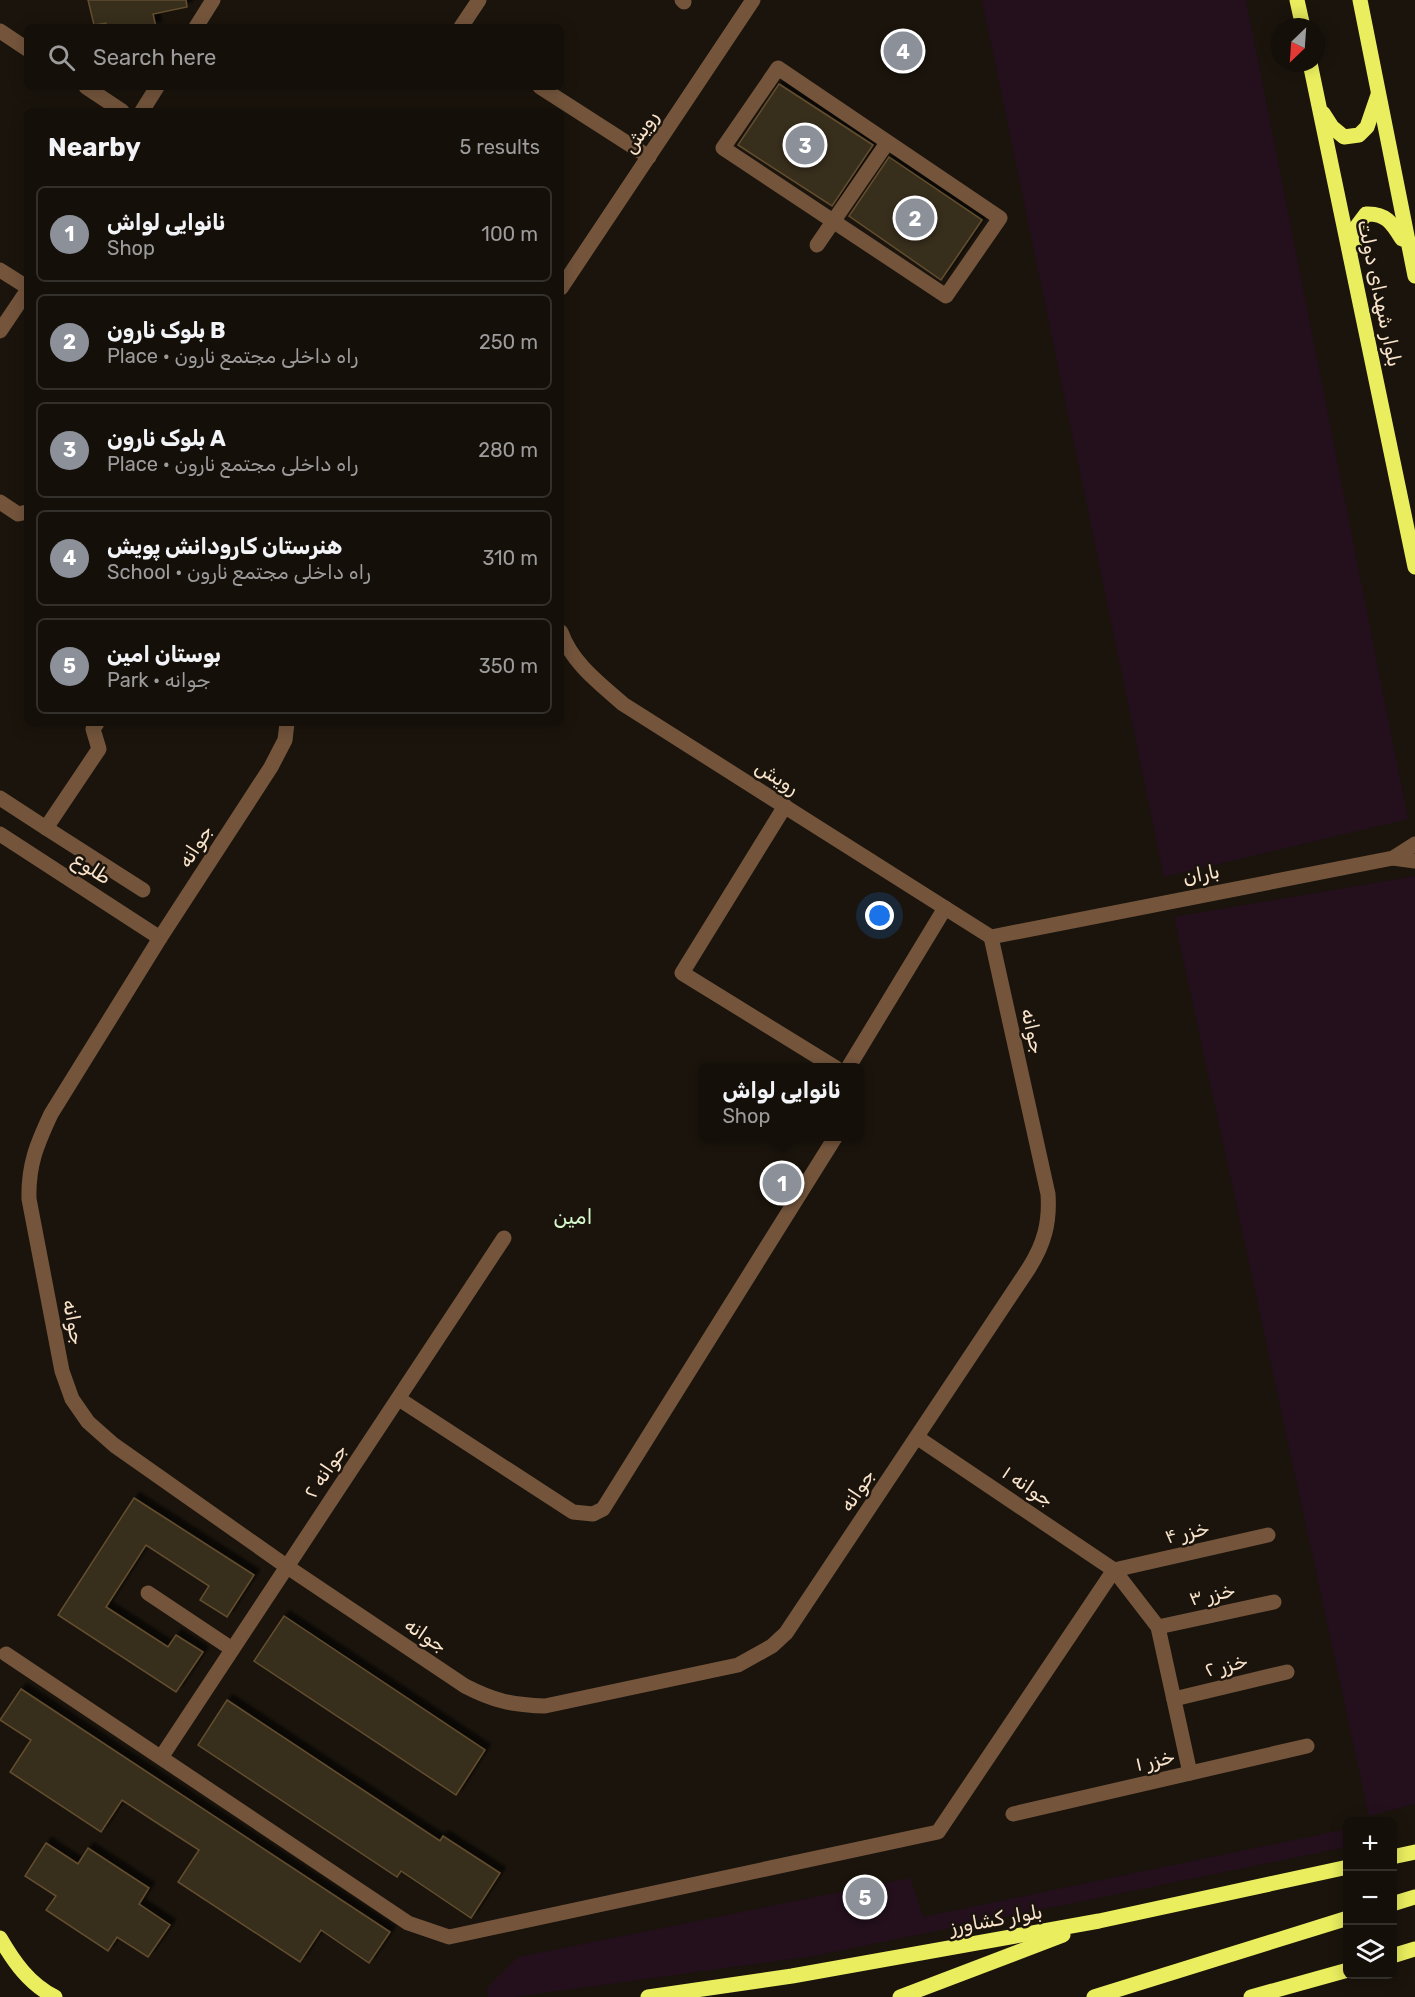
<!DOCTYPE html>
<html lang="en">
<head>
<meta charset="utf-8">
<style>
	body { margin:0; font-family:Rubik,Vazirmatn,sans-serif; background:#1d1812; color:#f1f3f6 }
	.controls { position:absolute; right:18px; bottom:18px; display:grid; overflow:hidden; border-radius:9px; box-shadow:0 3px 15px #0003 }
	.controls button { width:54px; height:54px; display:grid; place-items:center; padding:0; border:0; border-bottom:2px solid #332f2a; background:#140f09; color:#f1f3f6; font:30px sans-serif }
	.compass { position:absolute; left:1271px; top:18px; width:54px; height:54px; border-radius:50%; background:#140f09; box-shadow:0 3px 15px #0003; rotate:205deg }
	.you { position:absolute; left:880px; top:916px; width:21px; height:21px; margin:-15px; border:4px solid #fff; border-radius:50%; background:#1a73e8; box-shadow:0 0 0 9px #1a73e833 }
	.badge { display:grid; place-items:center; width:39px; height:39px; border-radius:50%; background:#8c9099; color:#fff; font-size:20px; font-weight:700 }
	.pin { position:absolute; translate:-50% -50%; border:3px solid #fff; box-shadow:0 2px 6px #0006 }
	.popup { position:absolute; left:699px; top:1063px; width:165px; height:78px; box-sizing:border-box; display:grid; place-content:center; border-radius:9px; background:#140f09; filter:drop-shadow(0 2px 4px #0005); font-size:20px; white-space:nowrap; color:#9d9c9c }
	.popup b { font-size:22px; color:#f1f3f6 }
	.popup::after { content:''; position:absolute; left:50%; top:100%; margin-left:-12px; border:12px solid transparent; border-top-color:#140f09 }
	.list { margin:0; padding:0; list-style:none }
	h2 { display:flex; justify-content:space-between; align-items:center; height:78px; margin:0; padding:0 24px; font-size:26px }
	h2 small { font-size:20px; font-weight:400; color:#9d9c9c }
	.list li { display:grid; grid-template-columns:39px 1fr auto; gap:18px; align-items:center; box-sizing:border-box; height:96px; margin:0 12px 12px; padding:0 12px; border:2px solid #332f2a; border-radius:9px }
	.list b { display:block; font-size:22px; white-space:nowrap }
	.list p { margin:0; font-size:20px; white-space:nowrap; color:#9d9c9c }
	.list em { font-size:20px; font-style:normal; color:#9d9c9c }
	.icon { flex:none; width:33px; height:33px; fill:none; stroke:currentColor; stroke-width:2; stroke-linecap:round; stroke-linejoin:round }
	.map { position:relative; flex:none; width:1415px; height:1997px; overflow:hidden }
	.search { position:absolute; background:#140f09; box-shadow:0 3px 15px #0003; left:24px; top:24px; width:540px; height:66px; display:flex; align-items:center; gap:15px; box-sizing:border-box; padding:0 21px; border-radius:9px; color:#9d9c9c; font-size:22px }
	.panel { position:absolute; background:#140f09; box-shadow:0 3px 15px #0003; left:24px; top:108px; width:540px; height:618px; border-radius:9px }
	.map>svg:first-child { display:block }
	.green { fill:#23101c }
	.building { fill:#392d1b; stroke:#624e2f; stroke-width:1.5; filter:url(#shadow) }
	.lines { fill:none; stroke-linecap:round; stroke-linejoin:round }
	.minor { stroke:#74553c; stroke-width:15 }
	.major { stroke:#e9ed5e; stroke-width:15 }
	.labels { text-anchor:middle; stroke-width:5; stroke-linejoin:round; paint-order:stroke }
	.street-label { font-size:20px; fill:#f9e3cb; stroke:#1a140c }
	.neighbourhood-label { font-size:21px; fill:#d7facd; stroke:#1a140c }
</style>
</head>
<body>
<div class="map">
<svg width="1415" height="1997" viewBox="0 0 1415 1997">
	<defs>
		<filter id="shadow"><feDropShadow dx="5.5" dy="-5.5" stdDeviation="1.5" flood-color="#0009"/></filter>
	</defs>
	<rect width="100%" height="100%" fill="#1a140c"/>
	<g class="green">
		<path d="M 982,0 L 1246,0 L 1408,819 L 1164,877 Z"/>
		<path d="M 1415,876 L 1415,1804 L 1369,1816 L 1174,917 Z"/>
		<path d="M 1347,1829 L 1347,1847 L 814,1956 L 514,1997 L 488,1997 L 487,1988 L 518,1957 L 910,1878 L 923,1917 Z"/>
	</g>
	<g class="building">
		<path d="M 88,0 L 186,0 L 187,7 L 153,14 L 156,27 L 107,27 L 106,23 L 94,25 Z"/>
		<path d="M 779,84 L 873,145 L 832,206 L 738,145 Z"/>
		<path d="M 889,157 L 982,220 L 941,280 L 849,216 Z"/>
		<path d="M 134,1498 L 254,1575 L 227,1617 L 200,1600 L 209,1586 L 146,1545 L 106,1607 L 168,1647 L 176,1635 L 203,1652 L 176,1692 L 58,1615 Z"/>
		<path d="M 284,1616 L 485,1750 L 456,1795 L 254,1661 Z"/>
		<path d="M 21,1689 L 390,1932 L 369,1963 L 321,1930 L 300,1962 L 178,1882 L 199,1850 L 154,1821 L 122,1800 L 101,1832 L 10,1772 L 31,1740 L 0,1720 Z"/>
		<path d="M 227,1700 L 440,1841 L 443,1836 L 500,1873 L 471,1918 L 401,1871 L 397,1877 L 198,1745 Z"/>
		<path d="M 46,1843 L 78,1864 L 88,1848 L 149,1888 L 139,1904 L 170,1925 L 148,1957 L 117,1937 L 108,1951 L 46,1910 L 56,1896 L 25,1876 Z"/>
	</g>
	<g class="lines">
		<g class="minor">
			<path d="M 682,0 L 684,2"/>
			<path d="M 196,27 L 213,0"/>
			<path d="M 461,27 L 479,0"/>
			<path d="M 0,31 L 27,49"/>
			<path d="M 778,68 L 1000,218 L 946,296 L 723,148 Z"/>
			<path d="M 86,87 L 122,111"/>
			<path d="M 540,87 L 649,157"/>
			<path d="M 142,111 L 157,87"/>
			<path d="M 817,245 L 887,143"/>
			<path d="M 0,270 L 27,287"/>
			<path d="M 561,288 L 753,0"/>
			<path d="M 0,331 L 27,291"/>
			<path d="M 0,502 L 18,514 L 27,512"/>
			<path d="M 561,632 C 572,663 599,683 623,704 L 991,937"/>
			<path d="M 287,723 L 285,740 L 271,767 L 160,938 L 51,1114 C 37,1144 28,1165 29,1199 L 62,1371 L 72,1399 L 88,1422 L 114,1445 L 286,1566 L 465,1686 C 494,1701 512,1705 545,1706 L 738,1665 L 772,1646 L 786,1633 L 1029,1268 C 1044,1244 1050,1223 1048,1194 L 991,937"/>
			<path d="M 0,798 L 46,828 L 99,749 L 93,729 L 97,723"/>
			<path d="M 785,806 L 682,973 L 836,1068"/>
			<path d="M 46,828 L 143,890"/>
			<path d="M 0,834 L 160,938"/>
			<path d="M 1393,858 L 1415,861"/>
			<path d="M 991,937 L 1393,858 L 1415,844"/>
			<path d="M 848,1068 L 945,908"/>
			<path d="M 399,1399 L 573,1512 L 593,1514 L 603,1509 L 836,1136"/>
			<path d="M 918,1438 L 1114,1570 L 1158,1627 L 1190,1773"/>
			<path d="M 1114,1570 L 1268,1535"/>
			<path d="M 148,1593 L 232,1649"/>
			<path d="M 1158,1627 L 1274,1602"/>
			<path d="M 6,1654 L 408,1923 L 449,1937 L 938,1832 L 1114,1570"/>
			<path d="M 1174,1699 L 1287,1672"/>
			<path d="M 162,1756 L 504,1238"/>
			<path d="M 1013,1814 L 1307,1746"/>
		</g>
		<g class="major">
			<path d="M 1297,0 L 1303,27"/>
			<path d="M 1360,0 L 1415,276"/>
			<path d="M 1310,63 L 1415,567"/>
			<path d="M 1323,113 L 1332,127 L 1344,137 L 1359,135 L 1367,127 L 1378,95"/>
			<path d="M 1354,247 L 1357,226 L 1366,214 C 1386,213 1392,223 1402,239"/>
			<path d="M 1392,1857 L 1415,1852"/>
			<path d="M 1392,1904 L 1415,1897"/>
			<path d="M 0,1938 C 14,1962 29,1984 55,1997"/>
			<path d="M 1392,1956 L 1415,1949"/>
			<path d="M 648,1997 L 792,1976 L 1099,1921 L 1348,1867"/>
			<path d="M 900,1997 L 1063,1935"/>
			<path d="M 1094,1997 L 1348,1918"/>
			<path d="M 1251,1997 L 1348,1970"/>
		</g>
	</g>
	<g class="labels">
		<g class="street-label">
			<text transform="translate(640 132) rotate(-56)" y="7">رویش</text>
			<text transform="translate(1380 293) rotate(78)" y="7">بلوار شهدای دولت</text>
			<text transform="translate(777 777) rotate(32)" y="7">رویش</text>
			<text transform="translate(195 846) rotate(-57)" y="7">جوانه</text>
			<text transform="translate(92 868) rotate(33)" y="7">طلوع</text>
			<text transform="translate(1201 874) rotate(-11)" y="7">باران</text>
			<text transform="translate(1033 1031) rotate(77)" y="7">جوانه</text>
			<text transform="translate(74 1322) rotate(79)" y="7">جوانه</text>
			<text transform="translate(325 1471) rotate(-56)" y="7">جوانه ۲</text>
			<text transform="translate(1028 1486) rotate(34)" y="7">جوانه ۱</text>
			<text transform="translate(857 1490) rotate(-56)" y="7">جوانه</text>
			<text transform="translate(1187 1532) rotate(-13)" y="7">خزر ۴</text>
			<text transform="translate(1212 1594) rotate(-12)" y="7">خزر ۳</text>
			<text transform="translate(426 1635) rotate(34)" y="7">جوانه</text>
			<text transform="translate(1226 1665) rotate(-14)" y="7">خزر ۲</text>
			<text transform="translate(1155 1760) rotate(-13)" y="7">خزر ۱</text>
			<text transform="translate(996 1919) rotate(-10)" y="7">بلوار کشاورز</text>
		</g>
		<g class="neighbourhood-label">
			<text x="573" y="1224">امین</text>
		</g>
	</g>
</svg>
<div class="controls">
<button>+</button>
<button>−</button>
<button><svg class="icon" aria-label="layers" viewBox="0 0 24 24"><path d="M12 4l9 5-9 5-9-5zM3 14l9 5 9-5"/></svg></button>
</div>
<svg class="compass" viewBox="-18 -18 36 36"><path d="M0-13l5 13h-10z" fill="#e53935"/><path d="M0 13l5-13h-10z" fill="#9d9c9c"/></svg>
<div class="you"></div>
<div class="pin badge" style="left:782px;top:1183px">1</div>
<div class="popup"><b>نانوایی لواش</b>Shop</div>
<div class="pin badge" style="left:915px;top:218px">2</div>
<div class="pin badge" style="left:805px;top:145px">3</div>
<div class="pin badge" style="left:903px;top:51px">4</div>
<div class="pin badge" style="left:865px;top:1897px">5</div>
<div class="search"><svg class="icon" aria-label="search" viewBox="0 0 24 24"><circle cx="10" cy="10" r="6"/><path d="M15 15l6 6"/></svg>Search here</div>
<section class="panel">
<h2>Nearby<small>5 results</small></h2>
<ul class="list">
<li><span class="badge">1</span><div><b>نانوایی لواش</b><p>Shop</p></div><em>100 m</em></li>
<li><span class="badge">2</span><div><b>بلوک نارون B</b><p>Place · راه داخلی مجتمع نارون</p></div><em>250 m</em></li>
<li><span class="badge">3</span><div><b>بلوک نارون A</b><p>Place · راه داخلی مجتمع نارون</p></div><em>280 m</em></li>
<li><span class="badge">4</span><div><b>هنرستان کارودانش پویش</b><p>School · راه داخلی مجتمع نارون</p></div><em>310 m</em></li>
<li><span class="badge">5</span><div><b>بوستان امین</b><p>Park · جوانه</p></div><em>350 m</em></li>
</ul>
</section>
</div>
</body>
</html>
